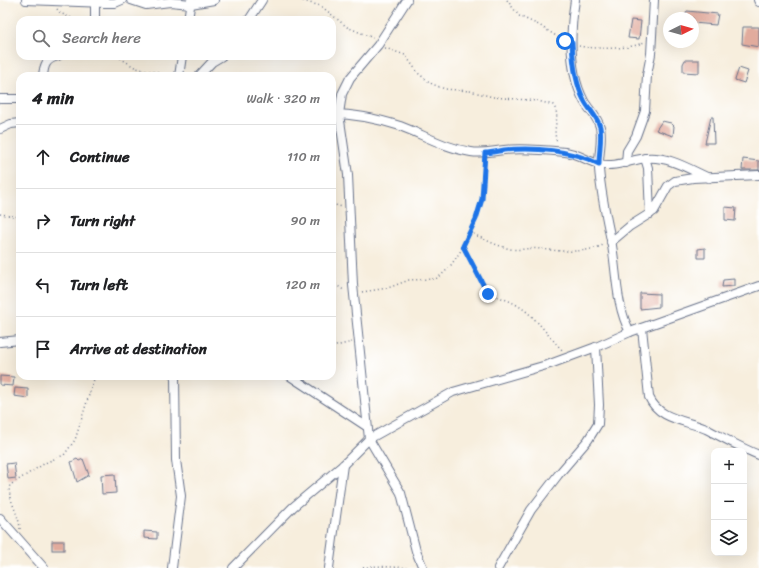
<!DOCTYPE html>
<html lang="en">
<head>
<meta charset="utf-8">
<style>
	body { margin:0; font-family:Sriracha,sans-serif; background:#f2f2f2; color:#202124 }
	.controls { position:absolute; right:12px; bottom:12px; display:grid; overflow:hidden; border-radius:8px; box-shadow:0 4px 16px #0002 }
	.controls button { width:36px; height:36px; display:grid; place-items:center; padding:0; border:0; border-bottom:1px solid #e0e0e0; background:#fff; color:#202124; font:20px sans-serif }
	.compass { position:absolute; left:663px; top:12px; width:36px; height:36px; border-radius:50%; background:#fff; box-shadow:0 4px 16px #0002; rotate:85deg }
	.stop { position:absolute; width:12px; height:12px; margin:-9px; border:3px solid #1a73e8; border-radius:50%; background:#fff }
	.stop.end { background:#1a73e8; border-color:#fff; box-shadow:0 1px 4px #0008 }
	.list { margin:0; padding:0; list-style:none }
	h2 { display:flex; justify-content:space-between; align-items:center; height:52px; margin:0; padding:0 16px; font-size:17px }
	h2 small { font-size:13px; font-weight:400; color:#757577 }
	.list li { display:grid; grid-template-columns:26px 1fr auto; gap:12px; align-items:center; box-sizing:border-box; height:64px; padding:0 16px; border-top:1px solid #e0e0e0 }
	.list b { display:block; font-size:15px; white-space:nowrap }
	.list em { font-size:13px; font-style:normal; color:#757577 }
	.icon { flex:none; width:22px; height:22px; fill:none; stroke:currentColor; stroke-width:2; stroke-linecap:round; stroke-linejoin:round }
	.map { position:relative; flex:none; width:759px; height:568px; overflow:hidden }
	.search { position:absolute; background:#fff; box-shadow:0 4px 16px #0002; left:16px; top:16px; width:320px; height:44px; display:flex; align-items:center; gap:10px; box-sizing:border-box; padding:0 14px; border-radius:12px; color:#757577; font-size:15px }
	.panel { position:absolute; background:#fff; box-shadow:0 4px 16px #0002; left:16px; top:72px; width:320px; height:308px; border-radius:12px }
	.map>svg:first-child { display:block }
	.building { fill:#e1ab9d }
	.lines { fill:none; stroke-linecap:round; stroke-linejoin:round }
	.minor-casing { stroke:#68728a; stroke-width:10 }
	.path { stroke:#68728a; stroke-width:1.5; stroke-dasharray:1 3; stroke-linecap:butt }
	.minor { stroke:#fff; stroke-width:8 }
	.route { stroke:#1a73e8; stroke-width:5 }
</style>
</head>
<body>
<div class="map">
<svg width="759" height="568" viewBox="0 0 759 568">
	<rect width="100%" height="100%" fill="#fff"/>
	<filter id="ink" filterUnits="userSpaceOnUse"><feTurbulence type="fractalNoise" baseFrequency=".025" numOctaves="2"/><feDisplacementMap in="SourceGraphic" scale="8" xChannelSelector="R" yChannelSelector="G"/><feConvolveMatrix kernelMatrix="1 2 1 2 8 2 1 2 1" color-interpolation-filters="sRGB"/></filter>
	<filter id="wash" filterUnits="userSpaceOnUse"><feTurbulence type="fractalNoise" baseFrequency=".012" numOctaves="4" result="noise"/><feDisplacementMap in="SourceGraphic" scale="16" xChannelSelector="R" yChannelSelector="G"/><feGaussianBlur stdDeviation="0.9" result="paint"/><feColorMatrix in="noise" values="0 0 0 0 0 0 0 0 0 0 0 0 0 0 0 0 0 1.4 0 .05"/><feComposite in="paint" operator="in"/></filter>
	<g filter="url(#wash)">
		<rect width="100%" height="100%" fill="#f7eedd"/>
		<g id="blocks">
			<g class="building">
				<path d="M 687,11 L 718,14 L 716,25 L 693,23 L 693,18 L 684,18 Z"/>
				<path d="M 631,20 L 641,21 L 639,39 L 628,38 Z"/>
				<path d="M 743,27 L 759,27 L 759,47 L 742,44 Z"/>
				<path d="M 685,60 L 699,60 L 699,73 L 683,72 L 683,64 Z"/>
				<path d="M 739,68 L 748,71 L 744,83 L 735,80 Z"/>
				<path d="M 711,117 L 713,117 L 714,143 L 705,143 Z"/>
				<path d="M 662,121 L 671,123 L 674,126 L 673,136 L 656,130 Z"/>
				<path d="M 743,159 L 759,161 L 759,170 L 742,170 Z"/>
				<path d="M 725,207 L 736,208 L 735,221 L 725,220 Z"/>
				<path d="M 705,248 L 705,258 L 698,258 L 698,249 Z"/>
				<path d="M 734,279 L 734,286 L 722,287 L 723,280 Z"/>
				<path d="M 640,293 L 659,294 L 659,307 L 640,309 Z"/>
				<path d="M 0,376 L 14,377 L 13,386 L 0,385 Z"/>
				<path d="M 15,388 L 28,389 L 28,398 L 14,396 Z"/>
				<path d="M 77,459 L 79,461 L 83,459 L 89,475 L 77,482 L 71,462 Z"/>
				<path d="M 14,463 L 16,478 L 8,479 L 6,464 Z"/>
				<path d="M 115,474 L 116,493 L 102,494 L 101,475 Z"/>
				<path d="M 144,531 L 157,532 L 157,539 L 144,538 Z"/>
				<rect x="52" y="541" width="12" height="9"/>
			</g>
		</g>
	</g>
	<g filter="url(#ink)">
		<use href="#blocks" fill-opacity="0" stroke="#68728a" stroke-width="1"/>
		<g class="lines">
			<defs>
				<g id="minor">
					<path d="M 26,0 L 105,3 L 115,3 L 122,0"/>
					<path d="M 131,0 L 146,5 L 170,2 L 191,4 L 214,0"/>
					<path d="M 407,0 L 378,45 L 350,78 L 342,94 L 339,114 L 348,175 L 353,285 L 369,439 L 401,493 L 416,551 L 423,568"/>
					<path d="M 575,0 C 570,32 568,71 584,101 C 589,110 597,116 600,127 C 603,140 598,155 599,169 C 601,194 606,216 611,240 C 617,270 615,304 630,332"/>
					<path d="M 758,0 L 759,2"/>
					<path d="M 95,20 L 95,3"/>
					<path d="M 188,20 L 191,0"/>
					<path d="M 249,20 L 262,0"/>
					<path d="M 43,76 C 44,65 46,59 58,56"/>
					<path d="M 179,76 L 182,56"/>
					<path d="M 199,76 L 212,62 L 222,56"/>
					<path d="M 0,99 L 20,99"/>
					<path d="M 332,114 C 355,114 378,119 400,126 C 424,135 445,148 471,152 C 483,154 493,151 504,150 C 523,148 545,150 565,152 C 577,153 587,161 599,164 C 614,168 631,160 646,158 C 669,156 689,169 709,178"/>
					<path d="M 0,129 L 11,124 L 20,123"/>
					<path d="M 645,158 L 648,168 L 650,214"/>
					<path d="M 626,163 L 627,151 L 636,136 L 645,111 L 647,75 L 651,54 L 654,0"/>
					<path d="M 611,242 L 630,226 L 654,211 L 668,186 L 675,181 L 693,178 L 759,175"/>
					<path d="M 642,328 L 649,397 C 659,420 686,420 706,429 C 724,438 741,448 759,455"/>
					<path d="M 0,342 L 20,340"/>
					<path d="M 290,376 L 366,426"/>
					<path d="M 0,518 L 44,568"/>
					<path d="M 172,568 L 181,496 L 176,460 L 175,376"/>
					<path d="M 233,568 L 293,507 L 343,465 L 369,439 L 453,392 L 550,364 L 596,347 L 630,332 L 759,286"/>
					<path d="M 329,568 L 343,465"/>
					<path d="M 498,568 L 531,510 L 558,475 L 588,440 L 598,424 L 599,405 L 596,347"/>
				</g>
			</defs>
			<use href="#minor" class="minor-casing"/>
			<g class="path">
				<path d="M 299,0 L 321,6 L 347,27 L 373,38"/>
				<path d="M 507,0 L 519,16 L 539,25 L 564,41"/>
				<path d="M 57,9 L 60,13 L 76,20"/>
				<path d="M 579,46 C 594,49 631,50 644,42"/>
				<path d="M 385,48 L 405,55 L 419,74 L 432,84 L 445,89 L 470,91 L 493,97 L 538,101 L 553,105 C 562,117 551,127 557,142"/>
				<path d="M 117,56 L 136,68 L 171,76"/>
				<path d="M 332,204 L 342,207"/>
				<path d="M 0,214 L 20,217"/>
				<path d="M 470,232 C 483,239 495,245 510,249 C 520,251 530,247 540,249 C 560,251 584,254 603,245"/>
				<path d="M 463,246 L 488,294 C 531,305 534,321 563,351"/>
				<path d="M 332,282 L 345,291"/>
				<path d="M 362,292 L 388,288 L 409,280 L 433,279 L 438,278 L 449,268 L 460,252 L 478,213 L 483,192 L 485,161"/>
				<path d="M 332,347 L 352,342"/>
				<path d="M 20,529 C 20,516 6,496 10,485 L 47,462 L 64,455 L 75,440 L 95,376"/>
				<path d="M 363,568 L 372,566 L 414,568"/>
			</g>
			<use href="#minor" class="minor"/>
		</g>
	</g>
	<g class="lines" filter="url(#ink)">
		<path class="route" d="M 488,294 L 463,246 L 476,219 L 482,199 L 485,153 C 492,153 498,151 504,150 C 534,147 572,150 599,164 C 599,152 602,138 600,127 C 597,116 589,110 584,100 C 575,83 573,62 572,43 L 565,41"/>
	</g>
</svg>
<div class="controls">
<button>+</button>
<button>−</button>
<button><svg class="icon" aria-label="layers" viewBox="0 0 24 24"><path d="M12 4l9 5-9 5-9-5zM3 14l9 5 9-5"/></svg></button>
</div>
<svg class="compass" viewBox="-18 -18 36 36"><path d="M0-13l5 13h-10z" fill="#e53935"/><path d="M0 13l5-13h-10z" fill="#757577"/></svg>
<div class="stop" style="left:565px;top:41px"></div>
<div class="stop end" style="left:488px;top:294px"></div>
<div class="search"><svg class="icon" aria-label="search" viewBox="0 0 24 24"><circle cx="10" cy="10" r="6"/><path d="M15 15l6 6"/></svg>Search here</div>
<section class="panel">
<h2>4 min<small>Walk · 320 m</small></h2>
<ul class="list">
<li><svg class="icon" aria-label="ahead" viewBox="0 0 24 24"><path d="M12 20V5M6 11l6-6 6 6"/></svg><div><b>Continue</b></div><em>110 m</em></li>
<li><svg class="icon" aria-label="right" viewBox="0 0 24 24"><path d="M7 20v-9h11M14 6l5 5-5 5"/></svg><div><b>Turn right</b></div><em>90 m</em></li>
<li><svg class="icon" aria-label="left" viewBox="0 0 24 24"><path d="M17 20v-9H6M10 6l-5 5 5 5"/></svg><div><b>Turn left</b></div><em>120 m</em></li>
<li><svg class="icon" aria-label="arrive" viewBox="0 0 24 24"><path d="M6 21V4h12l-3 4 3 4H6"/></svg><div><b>Arrive at destination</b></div></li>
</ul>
</section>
</div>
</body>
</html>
